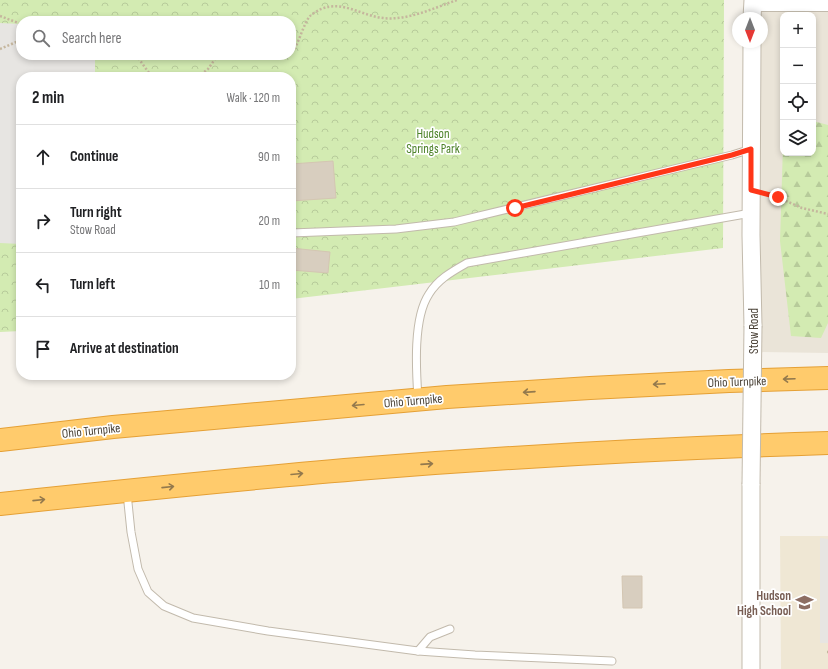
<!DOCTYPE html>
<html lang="en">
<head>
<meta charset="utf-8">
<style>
	body { margin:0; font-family:"Sofia Sans Condensed",sans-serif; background:#f6f6f6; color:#202124 }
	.controls { position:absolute; right:12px; top:12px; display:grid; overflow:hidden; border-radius:8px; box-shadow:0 2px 6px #0003 }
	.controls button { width:36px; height:36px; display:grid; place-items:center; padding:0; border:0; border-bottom:1px solid #e0e0e0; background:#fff; color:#202124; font:20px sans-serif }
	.compass { position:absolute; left:732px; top:12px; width:36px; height:36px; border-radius:50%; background:#fff; box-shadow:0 2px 6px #0003; rotate:180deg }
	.stop { position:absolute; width:12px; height:12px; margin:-9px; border:3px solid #ff3618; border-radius:50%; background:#fff }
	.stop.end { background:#ff3618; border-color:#fff; box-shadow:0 1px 4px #0008 }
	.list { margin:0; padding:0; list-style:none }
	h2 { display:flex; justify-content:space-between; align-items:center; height:52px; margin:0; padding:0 16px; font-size:17px }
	h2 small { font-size:13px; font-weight:400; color:#757577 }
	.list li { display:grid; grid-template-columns:26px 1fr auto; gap:12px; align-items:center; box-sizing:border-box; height:64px; padding:0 16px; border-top:1px solid #e0e0e0 }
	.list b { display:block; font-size:15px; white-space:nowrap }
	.list p { margin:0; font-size:13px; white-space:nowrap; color:#757577 }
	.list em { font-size:13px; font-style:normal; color:#757577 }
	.icon { flex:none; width:22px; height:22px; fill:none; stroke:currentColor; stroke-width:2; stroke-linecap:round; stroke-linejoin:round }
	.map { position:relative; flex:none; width:828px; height:669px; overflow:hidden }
	.search { position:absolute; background:#fff; box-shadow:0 2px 6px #0003; left:16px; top:16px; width:280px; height:44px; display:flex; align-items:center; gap:10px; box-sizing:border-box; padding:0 14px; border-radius:16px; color:#757577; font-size:15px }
	.panel { position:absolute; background:#fff; box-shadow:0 2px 6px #0003; left:16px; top:72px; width:280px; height:308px; border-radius:16px }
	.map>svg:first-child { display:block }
	.residential { fill:#eae4d8; fill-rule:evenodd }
	.education { fill:#efe7d4 }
	.forest { fill:url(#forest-firs) }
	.park { fill:url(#park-crowns); fill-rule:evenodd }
	.parking { fill:#e7e5e2 }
	.building { fill:#d8cebf; stroke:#d4c6b2 }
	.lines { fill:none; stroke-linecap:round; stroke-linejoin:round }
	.service-casing { stroke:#c2baac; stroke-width:9 }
	.minor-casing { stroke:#c2baac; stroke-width:16 }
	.tertiary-casing { stroke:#c2baac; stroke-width:19 }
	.motorway-casing { stroke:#e5a035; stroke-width:24 }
	.path { stroke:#c5b69d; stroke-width:2.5; stroke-dasharray:2 2; stroke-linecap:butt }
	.service { stroke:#fff; stroke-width:7 }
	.minor { stroke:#fff; stroke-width:14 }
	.tertiary { stroke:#fff; stroke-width:17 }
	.motorway { stroke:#ffcb6c; stroke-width:22 }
	.tertiary-bridge-casing { stroke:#c2baac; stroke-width:19; stroke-linecap:butt }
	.tertiary-bridge { stroke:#fff; stroke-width:17 }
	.oneway { stroke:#93794d }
	.route { stroke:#ff3618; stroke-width:5 }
	.labels { text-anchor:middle; stroke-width:3.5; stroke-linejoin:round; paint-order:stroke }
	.park-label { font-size:13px; fill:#4b8127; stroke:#fff }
	.street-label { font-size:13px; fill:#4b4338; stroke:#fff }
	.education-label { font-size:13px; font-weight:bold; fill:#785e54; stroke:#fff; text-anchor:end }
</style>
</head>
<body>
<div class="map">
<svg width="828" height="669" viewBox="0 0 828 669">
	<defs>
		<pattern id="forest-firs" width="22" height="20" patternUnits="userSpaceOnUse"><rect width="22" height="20" fill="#d3ebb2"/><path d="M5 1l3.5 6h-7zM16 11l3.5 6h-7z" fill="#b7cb9a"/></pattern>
		<pattern id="park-crowns" width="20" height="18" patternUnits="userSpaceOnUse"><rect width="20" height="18" fill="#d3ebb2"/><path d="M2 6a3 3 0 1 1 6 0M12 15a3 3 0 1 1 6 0" fill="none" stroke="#b7cb9a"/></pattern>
	</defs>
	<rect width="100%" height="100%" fill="#f6f2eb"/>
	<path class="residential" d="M 753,0 L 828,0 L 828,353 L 753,352 L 752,42 L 762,42 L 762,18 L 752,18 ZM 783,15 L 813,15 L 813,153 L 783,153 Z"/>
	<path class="education" d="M 780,536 L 828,536 L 828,669 L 781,669 Z"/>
	<path class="forest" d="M 813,121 L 828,125 L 828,323 L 821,338 L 791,336 L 780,241 L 783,145 L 783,153 L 813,153 Z"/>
	<path class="park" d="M 0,0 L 724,0 L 723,248 L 291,299 L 291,77 L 21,77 L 21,331 L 0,332 ZM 21,21 L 291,21 L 291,55 L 21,55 Z"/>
	<g class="parking">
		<path d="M 0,23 L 21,24 L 21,55 L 95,55 L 95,77 L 21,77 L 21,244 L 0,243 Z"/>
		<path d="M 820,538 L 828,539 L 828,643 L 820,643 Z"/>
	</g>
	<g class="building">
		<path d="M 333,161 L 336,198 L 291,201 L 291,164 Z"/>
		<path d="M 291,248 L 330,252 L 328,273 L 291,270 Z"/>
		<path d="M 622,576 L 642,576 L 642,608 L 623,608 Z"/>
	</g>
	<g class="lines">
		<defs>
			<g id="service">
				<path d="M 291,233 L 396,229 L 454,222 L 732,155 L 751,149"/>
				<path d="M 418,398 C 416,369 413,318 429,294 C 438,279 453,271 467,263 L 751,213"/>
				<path d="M 127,493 L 131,532 L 138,569 L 148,592 L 164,606 L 193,618 L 268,631 L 418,651 L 475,655 L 612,661"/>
				<path d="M 418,651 L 430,637 L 450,629"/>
			</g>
			<path id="minor" d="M 753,4 L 828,4"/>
			<g id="tertiary">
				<path d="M 752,18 L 753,0"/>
				<path d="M 752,42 L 751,235 L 753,326"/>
				<path d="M 751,484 L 751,669"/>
			</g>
			<g id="motorway">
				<path d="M 0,440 L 113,427 L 447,397 L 590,388 L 729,381 L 828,378"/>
				<path d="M 0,504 C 123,491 246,478 370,468 C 522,456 675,448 828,443"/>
			</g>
		</defs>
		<use href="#service" class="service-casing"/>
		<use href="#minor" class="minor-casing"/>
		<use href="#tertiary" class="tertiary-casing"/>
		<use href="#motorway" class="motorway-casing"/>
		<g class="path">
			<path d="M 0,16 L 21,24"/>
			<path d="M 0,49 L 21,40"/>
			<path d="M 291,51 L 295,48 C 300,38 303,27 309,17 C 312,14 317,11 321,9 C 343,0 362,16 383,18 C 407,21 434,8 457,0"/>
			<path d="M 136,55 L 152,77"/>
			<path d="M 198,77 L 208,69 L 218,55"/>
			<path d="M 767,194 L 777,197 L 802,208 L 828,214"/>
			<path d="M 827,652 L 828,652"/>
		</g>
		<use href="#service" class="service"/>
		<use href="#minor" class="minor"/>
		<use href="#tertiary" class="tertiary"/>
		<use href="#motorway" class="motorway"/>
		<defs>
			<path id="tertiary-bridge" d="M 751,484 L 753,326"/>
		</defs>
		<use href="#tertiary-bridge" class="tertiary-bridge-casing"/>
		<use href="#tertiary-bridge" class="tertiary-bridge"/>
	</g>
	<defs><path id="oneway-shaft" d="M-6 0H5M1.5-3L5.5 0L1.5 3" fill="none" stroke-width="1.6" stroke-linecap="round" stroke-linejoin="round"/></defs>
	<g class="oneway">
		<use href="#oneway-shaft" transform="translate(789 379) rotate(178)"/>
		<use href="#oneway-shaft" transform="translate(659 384) rotate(177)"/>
		<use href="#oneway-shaft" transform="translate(529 392) rotate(176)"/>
		<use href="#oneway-shaft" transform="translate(358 405) rotate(175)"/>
		<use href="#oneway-shaft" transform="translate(427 464) rotate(-4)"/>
		<use href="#oneway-shaft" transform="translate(297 474) rotate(-5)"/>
		<use href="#oneway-shaft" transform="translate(168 487) rotate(-6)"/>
		<use href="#oneway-shaft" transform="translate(39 500) rotate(-6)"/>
	</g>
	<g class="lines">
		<path class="route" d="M 515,208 L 732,155 L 751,149 L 751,190 L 778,197"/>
	</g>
	<defs>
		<symbol id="school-bare" viewBox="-9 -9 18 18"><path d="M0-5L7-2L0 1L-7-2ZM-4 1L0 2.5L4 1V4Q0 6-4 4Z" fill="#8d6e63" stroke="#fff" stroke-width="2.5" paint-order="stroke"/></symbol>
	</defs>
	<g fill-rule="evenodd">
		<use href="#school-bare" x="792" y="590" width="25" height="25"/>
	</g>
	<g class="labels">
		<g class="park-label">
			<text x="433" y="138">Hudson<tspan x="433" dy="15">Springs Park</tspan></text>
		</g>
		<g class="street-label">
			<text transform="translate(753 331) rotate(-90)" y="5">Stow Road</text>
			<text transform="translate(737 381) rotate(-2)" y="5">Ohio Turnpike</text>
			<text transform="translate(413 400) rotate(-5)" y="5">Ohio Turnpike</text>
			<text transform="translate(91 430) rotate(-6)" y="5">Ohio Turnpike</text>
		</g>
		<g class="education-label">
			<text x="791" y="600">Hudson<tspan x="791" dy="15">High School</tspan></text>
		</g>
	</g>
</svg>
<div class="controls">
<button>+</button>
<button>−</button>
<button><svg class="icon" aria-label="locate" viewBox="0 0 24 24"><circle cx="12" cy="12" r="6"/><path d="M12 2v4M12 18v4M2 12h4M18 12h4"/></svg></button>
<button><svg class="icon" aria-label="layers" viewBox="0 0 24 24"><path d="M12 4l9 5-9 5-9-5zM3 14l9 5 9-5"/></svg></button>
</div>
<svg class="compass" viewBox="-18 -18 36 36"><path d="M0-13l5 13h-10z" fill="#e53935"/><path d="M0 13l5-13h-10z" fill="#757577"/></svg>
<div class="stop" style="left:515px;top:208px"></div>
<div class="stop end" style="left:778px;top:197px"></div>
<div class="search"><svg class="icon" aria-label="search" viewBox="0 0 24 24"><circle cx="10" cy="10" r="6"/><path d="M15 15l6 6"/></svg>Search here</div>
<section class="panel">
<h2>2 min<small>Walk · 120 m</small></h2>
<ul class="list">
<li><svg class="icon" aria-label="ahead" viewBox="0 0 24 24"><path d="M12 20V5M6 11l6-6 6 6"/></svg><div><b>Continue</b></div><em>90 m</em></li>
<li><svg class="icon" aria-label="right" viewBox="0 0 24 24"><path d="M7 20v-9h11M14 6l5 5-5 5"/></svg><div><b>Turn right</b><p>Stow Road</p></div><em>20 m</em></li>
<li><svg class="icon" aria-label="left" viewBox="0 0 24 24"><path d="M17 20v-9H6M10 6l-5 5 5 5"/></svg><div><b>Turn left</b></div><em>10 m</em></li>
<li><svg class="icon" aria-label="arrive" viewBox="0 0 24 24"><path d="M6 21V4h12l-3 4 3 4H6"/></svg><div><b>Arrive at destination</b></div></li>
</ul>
</section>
</div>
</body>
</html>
